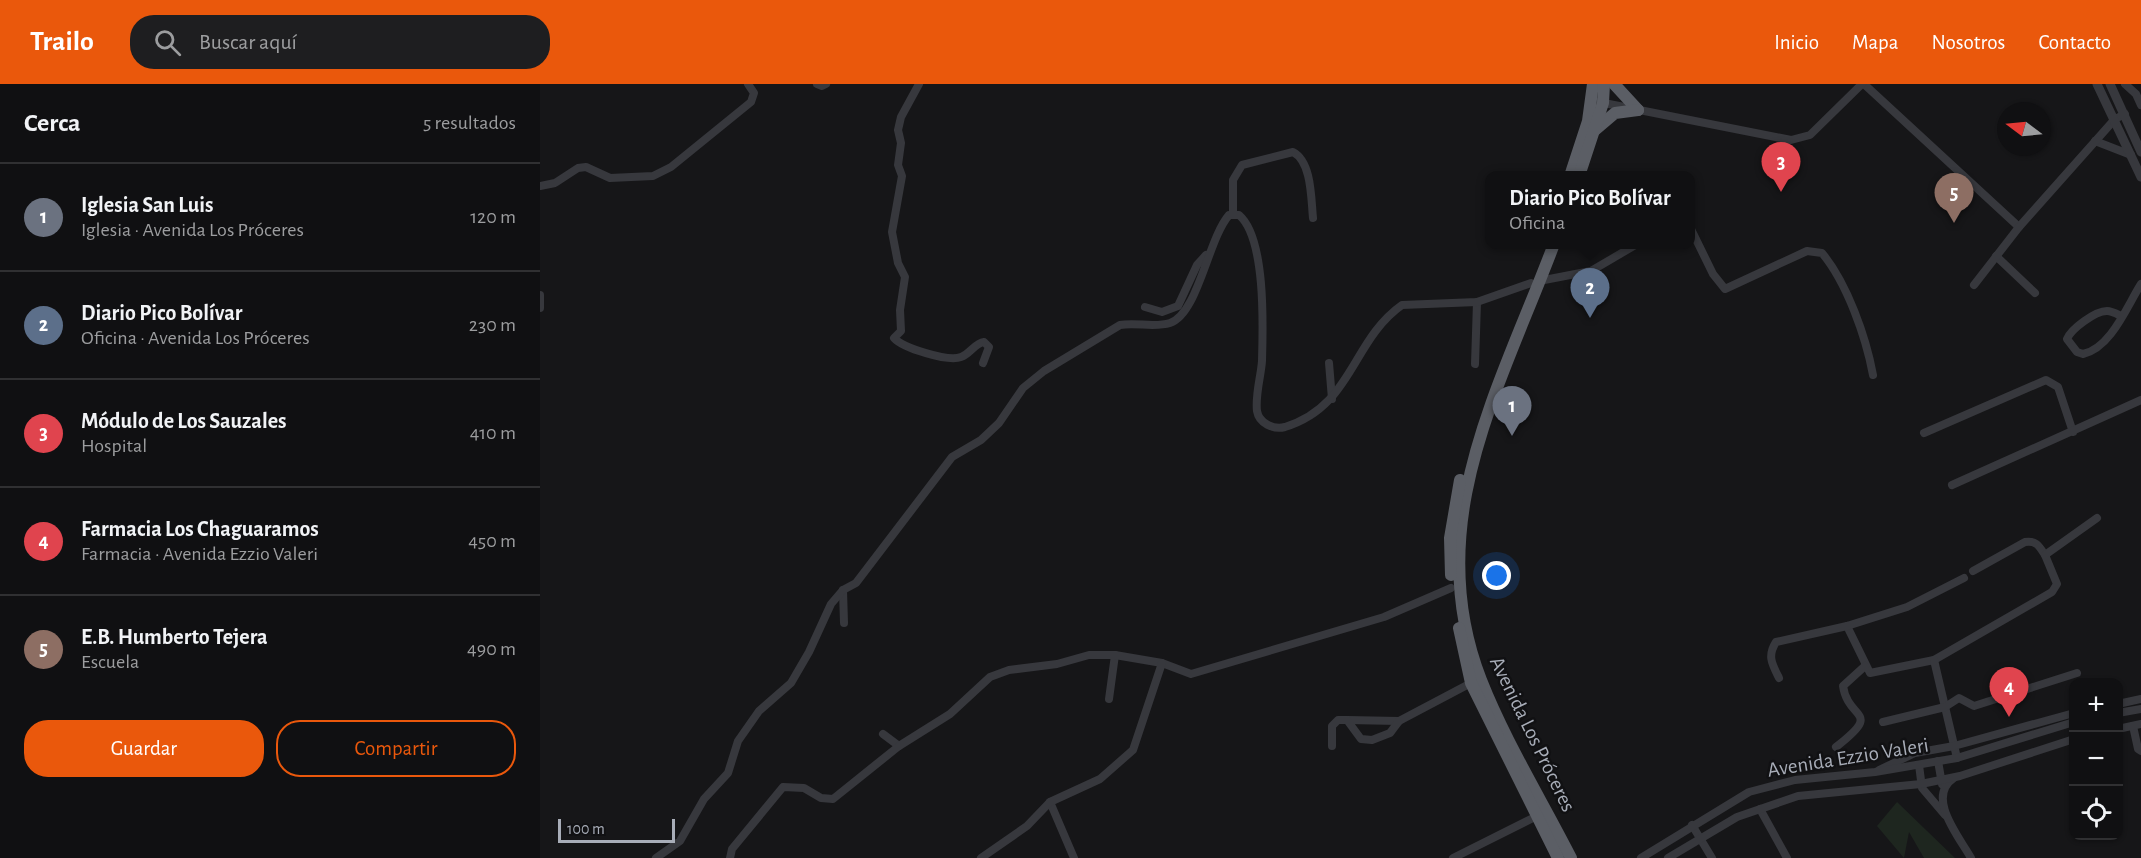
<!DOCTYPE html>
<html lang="es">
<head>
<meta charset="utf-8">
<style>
	body { margin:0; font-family:"Alegreya Sans",sans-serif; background:#1e1e20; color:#f1f3f6 }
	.controls { position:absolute; right:18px; bottom:18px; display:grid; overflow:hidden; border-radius:12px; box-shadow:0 2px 4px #0004 }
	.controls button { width:54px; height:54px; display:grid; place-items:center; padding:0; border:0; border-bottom:2px solid #303032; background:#101012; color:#f1f3f6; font:30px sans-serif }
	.compass { position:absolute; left:1457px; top:18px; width:54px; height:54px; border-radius:50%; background:#101012; box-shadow:0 2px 4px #0004; rotate:286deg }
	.scale { position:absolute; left:18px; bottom:15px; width:117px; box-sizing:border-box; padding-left:6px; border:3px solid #a8adb8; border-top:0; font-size:16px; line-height:21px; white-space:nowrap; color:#a8adb8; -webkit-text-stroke:4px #111113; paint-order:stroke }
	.you { position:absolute; left:957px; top:492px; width:21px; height:21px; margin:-15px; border:4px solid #fff; border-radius:50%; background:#1a73e8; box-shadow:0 0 0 9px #1a73e833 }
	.badge { display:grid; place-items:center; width:39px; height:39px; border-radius:50%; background:#ea580c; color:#fff; font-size:20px; font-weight:700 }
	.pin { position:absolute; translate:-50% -50px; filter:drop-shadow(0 2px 3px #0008) }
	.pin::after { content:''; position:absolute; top:32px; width:21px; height:18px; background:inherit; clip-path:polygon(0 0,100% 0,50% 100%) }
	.popup { position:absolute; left:945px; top:87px; width:210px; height:78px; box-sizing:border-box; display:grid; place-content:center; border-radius:12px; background:#101012; filter:drop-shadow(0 2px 4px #0005); font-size:20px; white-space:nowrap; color:#9c9d9f }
	.popup b { font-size:22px; color:#f1f3f6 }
	.popup::after { content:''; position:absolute; left:50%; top:100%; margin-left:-12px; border:12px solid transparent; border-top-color:#101012 }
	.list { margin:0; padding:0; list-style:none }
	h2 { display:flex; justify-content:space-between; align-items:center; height:78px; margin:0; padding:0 24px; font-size:26px }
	h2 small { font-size:20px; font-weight:400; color:#9c9d9f }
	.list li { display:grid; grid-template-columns:39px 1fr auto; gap:18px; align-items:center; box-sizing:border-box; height:108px; padding:0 24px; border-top:2px solid #303032 }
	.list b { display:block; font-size:22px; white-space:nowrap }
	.list p { margin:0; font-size:20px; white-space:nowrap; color:#9c9d9f }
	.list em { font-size:20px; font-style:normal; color:#9c9d9f }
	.actions { display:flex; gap:12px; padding:18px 24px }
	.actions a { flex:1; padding:14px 0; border:2px solid #ea580c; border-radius:24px; text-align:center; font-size:21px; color:#ea580c }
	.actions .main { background:#ea580c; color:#fff }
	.icon { flex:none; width:33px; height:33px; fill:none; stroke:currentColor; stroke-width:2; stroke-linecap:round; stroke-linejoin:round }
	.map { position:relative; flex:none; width:1601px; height:774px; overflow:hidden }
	header { display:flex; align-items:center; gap:36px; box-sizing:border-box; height:84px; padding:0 30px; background:#ea580c; color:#fff }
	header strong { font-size:28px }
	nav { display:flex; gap:33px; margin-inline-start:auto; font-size:21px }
	.search { width:420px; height:54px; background:#1e1e20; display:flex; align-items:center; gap:15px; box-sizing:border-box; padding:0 21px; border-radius:24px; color:#9c9d9f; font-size:22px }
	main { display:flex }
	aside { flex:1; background:#101012 }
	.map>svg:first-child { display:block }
	.green { fill:#1e261f }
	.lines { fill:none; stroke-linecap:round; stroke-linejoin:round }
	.minor { stroke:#37383d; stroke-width:8 }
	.tertiary { stroke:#37383d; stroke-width:9 }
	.trunk { stroke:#5b5e65; stroke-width:12 }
	.labels { text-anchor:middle; stroke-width:5; stroke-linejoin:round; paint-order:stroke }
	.street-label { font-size:21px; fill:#a8adb8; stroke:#111113 }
</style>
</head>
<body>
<header>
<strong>Trailo</strong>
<div class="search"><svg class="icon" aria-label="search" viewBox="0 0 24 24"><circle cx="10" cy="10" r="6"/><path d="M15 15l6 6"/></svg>Buscar aquí</div>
<nav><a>Inicio</a><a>Mapa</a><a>Nosotros</a><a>Contacto</a></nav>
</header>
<main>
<aside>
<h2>Cerca<small>5 resultados</small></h2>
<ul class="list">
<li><span class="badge" style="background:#6b7280">1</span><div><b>Iglesia San Luis</b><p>Iglesia · Avenida Los Próceres</p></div><em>120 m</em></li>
<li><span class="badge" style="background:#5c6f8a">2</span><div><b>Diario Pico Bolívar</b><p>Oficina · Avenida Los Próceres</p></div><em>230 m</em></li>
<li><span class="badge" style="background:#e0444e">3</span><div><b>Módulo de Los Sauzales</b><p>Hospital</p></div><em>410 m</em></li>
<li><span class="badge" style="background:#e0444e">4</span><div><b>Farmacia Los Chaguaramos</b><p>Farmacia · Avenida Ezzio Valeri</p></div><em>450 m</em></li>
<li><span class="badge" style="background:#8d6e63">5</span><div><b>E.B. Humberto Tejera</b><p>Escuela</p></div><em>490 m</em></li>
</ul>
<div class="actions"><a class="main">Guardar</a><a>Compartir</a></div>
</aside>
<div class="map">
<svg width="1601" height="774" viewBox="0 0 1601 774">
	<rect width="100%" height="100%" fill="#161618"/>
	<path class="green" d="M 1357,718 L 1415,774 L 1384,774 L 1369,748 L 1364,774 L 1337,742 Z"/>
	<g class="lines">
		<g class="minor">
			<path d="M 277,0 L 282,2 L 286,0"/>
			<path d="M 379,0 L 361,33 L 358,46 L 361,59 L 358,81 L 362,92 L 352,148 L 358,179 L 365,193 L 360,226 L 361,247 L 354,254 C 363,264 408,278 421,273 C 430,270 435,259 444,258 L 449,263 L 443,279"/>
			<path d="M 1324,0 L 1479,143"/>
			<path d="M 1585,0 L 1596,10 L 1601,21"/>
			<path d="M 1059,18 L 1251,56 L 1270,51 L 1322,0"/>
			<path d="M 1555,57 L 1591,71"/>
			<path d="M 0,102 L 15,99 L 38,84 L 46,83 L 70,94 L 113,92 L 131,83 L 211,18 L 214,9 L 208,0"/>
			<path d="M 693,129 L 693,96 L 702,81 L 753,68 C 772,78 771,115 773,134"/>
			<path d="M 1150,143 L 1173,190 L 1185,205 L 1267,167 L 1282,169 C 1307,199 1326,253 1333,291"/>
			<path d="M 1456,172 L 1495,209"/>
			<path d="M 999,197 L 1051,187 L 1097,160"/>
			<path d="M 1434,201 L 1479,143 L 1575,35 L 1585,30"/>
			<path d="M 0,211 L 0,224"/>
			<path d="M 605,223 L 622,228 L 638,222 L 657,181 L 666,171"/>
			<path d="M 1581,232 C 1577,230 1572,227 1567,227 C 1555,227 1531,245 1527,255 L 1537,268 L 1543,270 C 1571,264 1587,222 1601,200"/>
			<path d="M 789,279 L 792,315"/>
			<path d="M 935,280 L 937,218"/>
			<path d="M 1384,349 L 1506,296 L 1518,303 L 1533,348"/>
			<path d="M 1412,401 L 1601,316"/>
			<path d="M 1433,487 L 1485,458 C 1496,456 1499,462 1505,471"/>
			<path d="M 303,506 L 304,539"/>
			<path d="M 1307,542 L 1330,589 L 1394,576 L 1512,508 L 1517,500 L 1505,471 L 1557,434"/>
			<path d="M 1394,576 L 1417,674"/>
			<path d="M 1239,594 C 1232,580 1227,572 1236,558 L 1307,542 L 1367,523 L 1424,494"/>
			<path d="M 569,615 L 575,571"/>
			<path d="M 1578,620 L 1601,615"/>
			<path d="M 1578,629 L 1601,625"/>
			<path d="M 807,636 L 859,637"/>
			<path d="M 1343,638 L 1405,623 L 1419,614 L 1434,622 L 1537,589"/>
			<path d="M 1593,642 L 1598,665 L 1601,667"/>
			<path d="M 1578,645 L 1601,640"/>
			<path d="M 343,650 L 359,662"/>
			<path d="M 792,662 L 792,642 L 798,636 L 807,636 L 821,655 L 832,656 L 850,649 L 859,637 L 931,599"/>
			<path d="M 1296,663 C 1344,626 1308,637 1303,602 L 1325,582"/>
			<path d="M 1398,677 L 1402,700"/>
			<path d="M 1379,681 L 1382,704 L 1405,731"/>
			<path d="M 1339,686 L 1375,669 L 1414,662 L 1534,629"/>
			<path d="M 1414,694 C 1385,713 1420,754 1431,774"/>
			<path d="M 510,718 L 534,774"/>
			<path d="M 1220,725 L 1247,774"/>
			<path d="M 1152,741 L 1172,774"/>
			<path d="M 116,774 L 140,757 L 164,715 L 188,689 L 198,657 L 219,627 L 251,599 L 269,568 L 291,520 L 303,506 L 316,499 L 412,373 L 441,356 L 459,339 L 483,304 L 504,287 L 580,241 C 596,238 614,244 630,239 C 658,230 668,155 689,131 L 699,131 C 726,154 723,243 722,277 C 721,292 715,311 717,327 C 719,339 733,346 745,343 C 813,322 811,257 862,221 L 937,218 L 991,199"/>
			<path d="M 190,774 L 192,765 L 243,703 L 264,704 L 281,714 L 293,715 L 359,662 L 410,630 L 450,593 L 469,586 L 517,580 L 549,571 L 575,571 L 622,579 L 651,590 L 844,533 L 911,504"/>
			<path d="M 441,774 L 487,742 L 510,718 L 560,695 L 593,666 L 622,579"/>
			<path d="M 913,774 L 997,732"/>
			<path d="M 1101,774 L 1209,708 L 1255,696 L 1335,688 L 1417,674 L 1534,638"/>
			<path d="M 1128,774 L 1197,733 L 1258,712 L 1381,700 L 1420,692 L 1534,655"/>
		</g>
		<g class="tertiary">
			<path d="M 1557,0 L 1601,93"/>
			<path d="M 1570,0 L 1601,68"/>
		</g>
		<g class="trunk">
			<path d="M 1074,0 L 1098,26"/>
			<path d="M 1055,46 L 1075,29 L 1098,26"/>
			<path d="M 1030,92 L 1048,37 L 1053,0"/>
			<path d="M 1039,92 L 1063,19 L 1064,0"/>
			<path d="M 1014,160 C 960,304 880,440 941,596 C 965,657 1001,715 1031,774"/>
			<path d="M 911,491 L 910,454 L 920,396"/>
			<path d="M 919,544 L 931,599 L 1018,774"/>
		</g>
	</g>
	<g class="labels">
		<g class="street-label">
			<text transform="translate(993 650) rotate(64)" y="7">Avenida Los Próceres</text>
			<text transform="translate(1308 673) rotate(-9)" y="7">Avenida Ezzio Valeri</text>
		</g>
	</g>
</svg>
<div class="controls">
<button>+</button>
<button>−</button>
<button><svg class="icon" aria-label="locate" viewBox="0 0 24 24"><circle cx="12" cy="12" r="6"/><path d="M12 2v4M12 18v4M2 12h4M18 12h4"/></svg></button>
</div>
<svg class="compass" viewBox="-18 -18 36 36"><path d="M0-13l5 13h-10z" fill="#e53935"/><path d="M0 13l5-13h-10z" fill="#9c9d9f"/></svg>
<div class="scale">100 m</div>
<div class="you"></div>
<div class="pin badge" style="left:972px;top:352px;background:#6b7280">1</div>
<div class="pin badge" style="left:1050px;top:234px;background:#5c6f8a">2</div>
<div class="popup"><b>Diario Pico Bolívar</b>Oficina</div>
<div class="pin badge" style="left:1241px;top:108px;background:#e0444e">3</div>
<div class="pin badge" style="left:1469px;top:633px;background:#e0444e">4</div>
<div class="pin badge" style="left:1414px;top:139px;background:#8d6e63">5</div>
</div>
</main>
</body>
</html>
